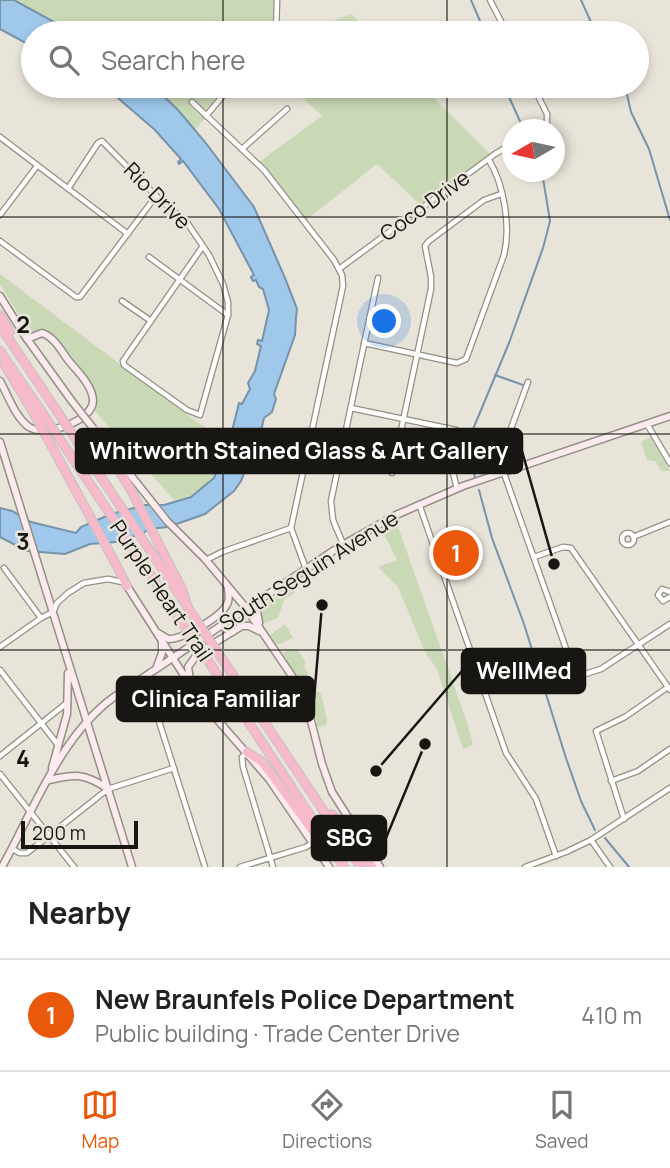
<!DOCTYPE html>
<html lang="en">
<head>
<meta charset="utf-8">
<style>
	body { margin:0; font-family:Manrope,sans-serif; background:#f6f6f6; color:#222 }
	.compass { position:absolute; left:502px; top:119px; width:63px; height:63px; border-radius:50%; background:#fff; box-shadow:0 4px 10px #0003; rotate:261deg }
	.scale { position:absolute; left:21px; bottom:18px; width:117px; box-sizing:border-box; padding-left:7px; border:4px solid #181612; border-top:0; font-size:19px; line-height:24px; white-space:nowrap; color:#181612; -webkit-text-stroke:5px #e9e4d9; paint-order:stroke }
	.you { position:absolute; left:385px; top:322px; width:24px; height:24px; margin:-18px; border:5px solid #fff; border-radius:50%; background:#1a73e8; box-shadow:0 0 0 10px #1a73e833 }
	.badge { display:grid; place-items:center; width:46px; height:46px; border-radius:50%; background:#ea580c; color:#fff; font-size:23px; font-weight:700 }
	.pin { position:absolute; translate:-50% -50%; border:4px solid #fff; box-shadow:0 2px 7px #0006 }
	.list { margin:0; padding:0; list-style:none }
	h2 { display:flex; justify-content:space-between; align-items:center; height:91px; margin:0; padding:0 28px; font-size:30px }
	h2 small { font-size:23px; font-weight:400; color:#767676 }
	.list li { display:grid; grid-template-columns:46px 1fr auto; gap:21px; align-items:center; box-sizing:border-box; height:112px; padding:0 28px; border-top:2px solid #e0e0e0 }
	.list b { display:block; font-size:26px; white-space:nowrap }
	.list p { margin:0; font-size:23px; white-space:nowrap; color:#767676 }
	.list em { font-size:23px; font-style:normal; color:#767676 }
	.icon { flex:none; width:38px; height:38px; fill:none; stroke:currentColor; stroke-width:2; stroke-linecap:round; stroke-linejoin:round }
	.map { position:relative; flex:none; width:670px; height:867px; overflow:hidden }
	.search { position:absolute; background:#fff; box-shadow:0 4px 10px #0003; left:21px; right:21px; top:21px; height:77px; display:flex; align-items:center; gap:18px; box-sizing:border-box; padding:0 24px; border-radius:38px; color:#767676; font-size:26px }
	.sheet { height:203px; background:#fff }
	nav { display:flex; justify-content:space-around; align-items:center; box-sizing:border-box; height:98px; border-top:2px solid #e0e0e0; background:#fff; font-size:19px; color:#767676 }
	nav a { display:grid; justify-items:center; gap:4px }
	nav .on { color:#ea580c }
	.map>svg:first-child { display:block }
	.green { fill:#c9d9b5 }
	.water { fill:#9fc8eb; stroke:#7693aa; stroke-width:2 }
	.lines { fill:none; stroke-linecap:round; stroke-linejoin:round }
	.stream { stroke:#7693aa; stroke-width:2 }
	.minor-casing { stroke:#948f84; stroke-width:7 }
	.secondary-casing { stroke:#948f84; stroke-width:9 }
	.motorway-casing { stroke:#c3c2c1; stroke-width:10 }
	.minor { stroke:#fff; stroke-width:4.5 }
	.secondary { stroke:#fceaef; stroke-width:6 }
	.motorway { stroke:#f6baca; stroke-width:8 }
	.secondary-bridge-casing { stroke:#948f84; stroke-width:9; stroke-linecap:butt }
	.motorway-bridge-casing { stroke:#c3c2c1; stroke-width:10; stroke-linecap:butt }
	.secondary-bridge { stroke:#fceaef; stroke-width:6 }
	.motorway-bridge { stroke:#f6baca; stroke-width:8 }
	.grid { fill:none; stroke:#181612; stroke-width:2; stroke-opacity:0.55 }
	.labels { text-anchor:middle; stroke-width:5; stroke-linejoin:round; paint-order:stroke }
	.street-label { font-size:21px; fill:#181612; stroke:#e9e4d9 }
	.grid-label { font-size:23px; text-anchor:middle; font-weight:bold; fill:#181612; stroke:#e9e4d9; stroke-width:5; stroke-linejoin:round; paint-order:stroke }
	.leader { fill:none; stroke:#181612; stroke-width:2.5 }
	.callout-dot { fill:#181612; stroke:#e9e4d9; stroke-width:2.5 }
	.callout { fill:#181612; stroke:#181612; stroke-width:2.5 }
	.callout-label { font-size:23px; text-anchor:middle; font-weight:bold; fill:#fff }
</style>
</head>
<body>
<div class="map">
<svg width="670" height="867" viewBox="0 0 670 867">
	<rect width="100%" height="100%" fill="#e9e4d9"/>
	<g class="green">
		<path d="M 14,0 L 275,0 L 274,31 L 273,33 L 74,33 Z"/>
		<path d="M 351,14 L 370,33 L 302,33 Z"/>
		<path d="M 153,86 L 228,86 L 201,115 L 205,118 L 195,130 Z"/>
		<path d="M 291,86 L 422,86 L 491,155 L 422,206 L 377,164 L 305,221 L 259,162 L 322,116 Z"/>
		<path d="M 0,274 L 197,422 L 228,442 C 216,474 211,494 174,500 L 95,411 L 96,395 L 94,387 L 50,332 L 41,329 L 30,333 L 0,284 Z"/>
		<path d="M 651,437 L 670,471 L 662,471 L 655,461 L 647,460 L 641,442 Z"/>
		<path d="M 397,524 L 468,725 L 473,745 L 463,749 L 437,669 L 425,652 L 398,587 L 378,567 L 397,560 L 386,538 L 381,533 Z"/>
		<path d="M 291,587 L 295,592 L 284,600 L 278,618 L 262,624 L 260,610 L 263,606 Z"/>
		<path d="M 285,624 L 293,638 L 277,645 L 270,635 Z"/>
		<path d="M 290,649 L 298,650 L 306,663 L 304,666 L 310,678 L 313,678 L 316,685 L 302,688 L 283,653 Z"/>
		<path d="M 315,691 L 321,693 L 327,721 L 326,725 L 317,727 L 317,719 L 315,720 L 307,697 Z"/>
	</g>
	<g class="water">
		<path d="M 0,0 L 14,0 L 74,33 L 33,33 L 33,45 L 24,42 L 0,29 Z"/>
		<path d="M 104,86 L 153,86 L 178,110 L 205,142 L 254,207 L 285,278 L 297,309 L 296,318 L 295,335 L 274,394 L 276,399 L 272,412 L 264,418 L 260,435 L 241,481 L 234,491 L 205,514 L 168,527 L 149,529 L 143,533 L 116,542 L 90,544 L 65,554 L 27,551 L 0,537 L 0,508 L 12,511 L 31,522 L 76,533 L 81,527 L 111,514 L 145,505 L 164,505 L 191,497 L 214,478 L 230,439 L 239,403 L 242,404 L 250,389 L 248,383 L 255,371 L 261,346 L 257,344 L 258,340 L 262,341 L 269,310 L 263,289 L 259,287 L 256,280 L 253,281 L 251,277 L 254,275 L 219,209 L 183,161 L 179,164 L 178,162 L 181,159 L 155,130 Z"/>
	</g>
	<g class="lines">
		<g class="stream">
			<path d="M 471,0 L 480,21 L 492,33"/>
			<path d="M 581,0 L 596,33"/>
			<path d="M 507,86 L 509,97 L 524,130"/>
			<path d="M 625,86 L 631,112 L 649,149 L 670,220"/>
			<path d="M 495,375 L 523,385"/>
			<path d="M 475,477 L 468,450 L 471,434 L 509,343 L 543,248 L 550,221 L 542,172"/>
			<path d="M 479,490 L 492,538 L 524,624 L 566,758 L 581,801 L 595,830"/>
			<path d="M 605,838 L 629,867"/>
		</g>
		<defs>
			<g id="minor">
				<path d="M 490,0 L 507,33"/>
				<path d="M 276,33 L 277,0"/>
				<path d="M 533,86 L 547,114 L 547,125 L 542,130"/>
				<path d="M 192,102 L 264,170 L 334,260 L 342,275 L 343,286 L 291,528 L 222,552 L 206,560"/>
				<path d="M 206,116 L 231,86"/>
				<path d="M 0,137 L 128,234"/>
				<path d="M 242,149 L 287,109"/>
				<path d="M 69,187 L 98,143 L 102,141 L 156,196 L 188,224 L 209,255 L 223,284 L 228,302 L 228,315 L 200,415 L 187,410 L 124,365 L 123,361 L 203,246"/>
				<path d="M 0,215 L 37,166"/>
				<path d="M 0,241 L 76,297 L 80,297 L 156,196"/>
				<path d="M 149,257 L 228,315"/>
				<path d="M 339,269 L 495,154 L 512,144"/>
				<path d="M 122,301 L 151,321"/>
				<path d="M 364,343 L 457,363 L 466,359 L 504,255 C 511,226 504,185 489,160"/>
				<path d="M 528,382 L 502,453 L 501,465 L 576,677 L 601,669 L 670,624"/>
				<path d="M 351,408 L 456,430 L 450,460 L 457,489"/>
				<path d="M 647,424 L 670,463"/>
				<path d="M 392,473 L 431,289 L 431,277 L 425,246 L 429,241 L 484,200 L 501,194"/>
				<path d="M 419,504 L 506,753 L 536,799 L 556,856"/>
				<path d="M 291,528 L 306,569"/>
				<circle cx="628" cy="539" r="6"/>
				<path d="M 633,537 L 670,522"/>
				<path d="M 343,544 L 333,520 L 331,501 L 378,278"/>
				<path d="M 534,557 L 563,547 L 571,548 L 670,690"/>
				<path d="M 4,568 L 41,618"/>
				<path d="M 670,592 L 662,589 L 658,595 L 663,601 L 670,597"/>
				<path d="M 0,647 L 41,618 L 53,612 L 57,603 L 68,593 L 84,583 L 108,579 L 122,582"/>
				<path d="M 0,670 L 58,745"/>
				<path d="M 145,677 L 205,867"/>
				<path d="M 247,752 L 242,757 L 243,767 L 273,867"/>
				<path d="M 0,756 L 68,702"/>
				<path d="M 0,774 L 74,867"/>
				<path d="M 611,781 L 638,771 L 670,749"/>
				<path d="M 624,819 L 596,731 L 625,717 L 668,687"/>
				<path d="M 591,840 L 610,867"/>
				<path d="M 12,849 L 20,853 L 27,853 L 108,789 L 174,768"/>
				<path d="M 240,867 L 306,847 L 312,843"/>
				<path d="M 525,867 L 566,852 L 591,840 L 670,788"/>
			</g>
			<g id="secondary">
				<path d="M 0,296 L 25,336 L 71,400"/>
				<path d="M 0,381 C 8,395 15,417 29,427 C 45,437 92,422 93,401 C 93,386 77,371 68,360 C 61,350 54,337 42,333 L 27,339"/>
				<path d="M 0,442 L 132,867"/>
				<path d="M 110,449 L 167,521 L 206,560 L 246,608 L 292,676 L 307,705 L 322,764 L 332,792 L 380,867"/>
				<path d="M 127,586 L 183,674 L 215,717 L 269,779 L 329,867"/>
				<path d="M 259,623 L 257,611 L 262,600"/>
				<path d="M 158,633 L 168,639 C 181,640 219,618 226,606 C 230,601 229,595 228,590"/>
				<path d="M 156,669 L 162,653 L 162,642"/>
				<path d="M 190,680 L 188,667 L 198,653 L 242,626 L 249,626 L 259,631"/>
				<path d="M 52,768 L 67,714 L 68,673"/>
				<path d="M 49,780 C 75,774 85,773 108,789"/>
				<path d="M 2,867 C 33,811 61,735 114,697 L 339,547 L 396,515 L 463,486 L 670,416"/>
			</g>
			<g id="motorway">
				<path d="M 0,315 L 10,332"/>
				<path d="M 0,326 L 51,402"/>
				<path d="M 0,351 L 37,405"/>
				<path d="M 4,364 L 33,412"/>
				<path d="M 93,428 L 132,492 L 182,589 L 188,608"/>
				<path d="M 111,555 L 127,586"/>
				<path d="M 153,555 L 194,617"/>
				<path d="M 141,560 L 183,624"/>
				<path d="M 207,659 L 344,867"/>
				<path d="M 251,702 L 361,867"/>
				<path d="M 247,752 L 262,762 L 272,775 L 330,855"/>
				<path d="M 332,814 L 372,867"/>
			</g>
		</defs>
		<use href="#minor" class="minor-casing"/>
		<use href="#secondary" class="secondary-casing"/>
		<use href="#motorway" class="motorway-casing"/>
		<use href="#minor" class="minor"/>
		<use href="#secondary" class="secondary"/>
		<use href="#motorway" class="motorway"/>
		<defs>
			<path id="secondary-bridge" d="M 71,400 L 93,428"/>
			<g id="motorway-bridge">
				<path d="M 51,402 L 153,555"/>
				<path d="M 37,405 L 141,560"/>
				<path d="M 33,412 L 111,555"/>
				<path d="M 194,617 L 251,702"/>
				<path d="M 183,624 L 207,659"/>
			</g>
		</defs>
		<use href="#secondary-bridge" class="secondary-bridge-casing"/>
		<use href="#motorway-bridge" class="motorway-bridge-casing"/>
		<use href="#secondary-bridge" class="secondary-bridge"/>
		<use href="#motorway-bridge" class="motorway-bridge"/>
	</g>
	<path class="grid" d="M 223,0 L 223,33M 447,0 L 447,33M 223,86 L 223,867M 447,86 L 447,867M 0,217 L 670,217M 0,434 L 670,434M 0,650 L 670,650"/>
	<g class="labels">
		<g class="street-label">
			<text transform="translate(157 196) rotate(45)" y="7">Rio Drive</text>
			<text transform="translate(425 206) rotate(-36)" y="7">Coco Drive</text>
			<text transform="translate(309 571) rotate(-32)" y="7">South Seguin Avenue</text>
			<text transform="translate(161 591) rotate(56)" y="7">Purple Heart Trail</text>
		</g>
	</g>
	<g class="grid-label">
		<text x="23" y="333">2</text>
		<text x="23" y="550">3</text>
		<text x="23" y="767">4</text>
	</g>
	<path class="leader" d="M554 564L522 451M376 771L462 671M322 605L314 699M425 744L386 838"/>
	<g class="callout-dot">
		<circle cx="554" cy="564" r="7"/>
		<circle cx="376" cy="771" r="7"/>
		<circle cx="322" cy="605" r="7"/>
		<circle cx="425" cy="744" r="7"/>
	</g>
	<g class="callout">
		<rect x="76" y="429" width="446" height="44" rx="7"/>
		<rect x="462" y="649" width="123" height="44" rx="7"/>
		<rect x="117" y="677" width="197" height="44" rx="7"/>
		<rect x="312" y="816" width="74" height="44" rx="7"/>
	</g>
	<g class="callout-label">
		<text x="299" y="459">Whitworth Stained Glass &amp; Art Gallery</text>
		<text x="524" y="679">WellMed</text>
		<text x="216" y="707">Clinica Familiar</text>
		<text x="349" y="846">SBG</text>
	</g>
</svg>
<svg class="compass" viewBox="-18 -18 36 36"><path d="M0-13l5 13h-10z" fill="#e53935"/><path d="M0 13l5-13h-10z" fill="#767676"/></svg>
<div class="scale">200 m</div>
<div class="you"></div>
<div class="pin badge" style="left:456px;top:553px">1</div>
<div class="search"><svg class="icon" aria-label="search" viewBox="0 0 24 24"><circle cx="10" cy="10" r="6"/><path d="M15 15l6 6"/></svg>Search here</div>
</div>
<section class="sheet">
<h2>Nearby<small></small></h2>
<ul class="list">
<li><span class="badge">1</span><div><b>New Braunfels Police Department</b><p>Public building · Trade Center Drive</p></div><em>410 m</em></li>
</ul>
</section>
<nav>
<a class="on"><svg class="icon" aria-label="map" viewBox="0 0 24 24"><path d="M3 6l6-2 6 2 6-2v14l-6 2-6-2-6 2zM9 4v14M15 6v14"/></svg>Map</a>
<a><svg class="icon" aria-label="directions" viewBox="0 0 24 24"><path d="M12 3l9 9-9 9-9-9zM9 14v-3h6M13 9l2 2-2 2"/></svg>Directions</a>
<a><svg class="icon" aria-label="saved" viewBox="0 0 24 24"><path d="M7 4h10v16l-5-4-5 4z"/></svg>Saved</a>
</nav>
</body>
</html>
